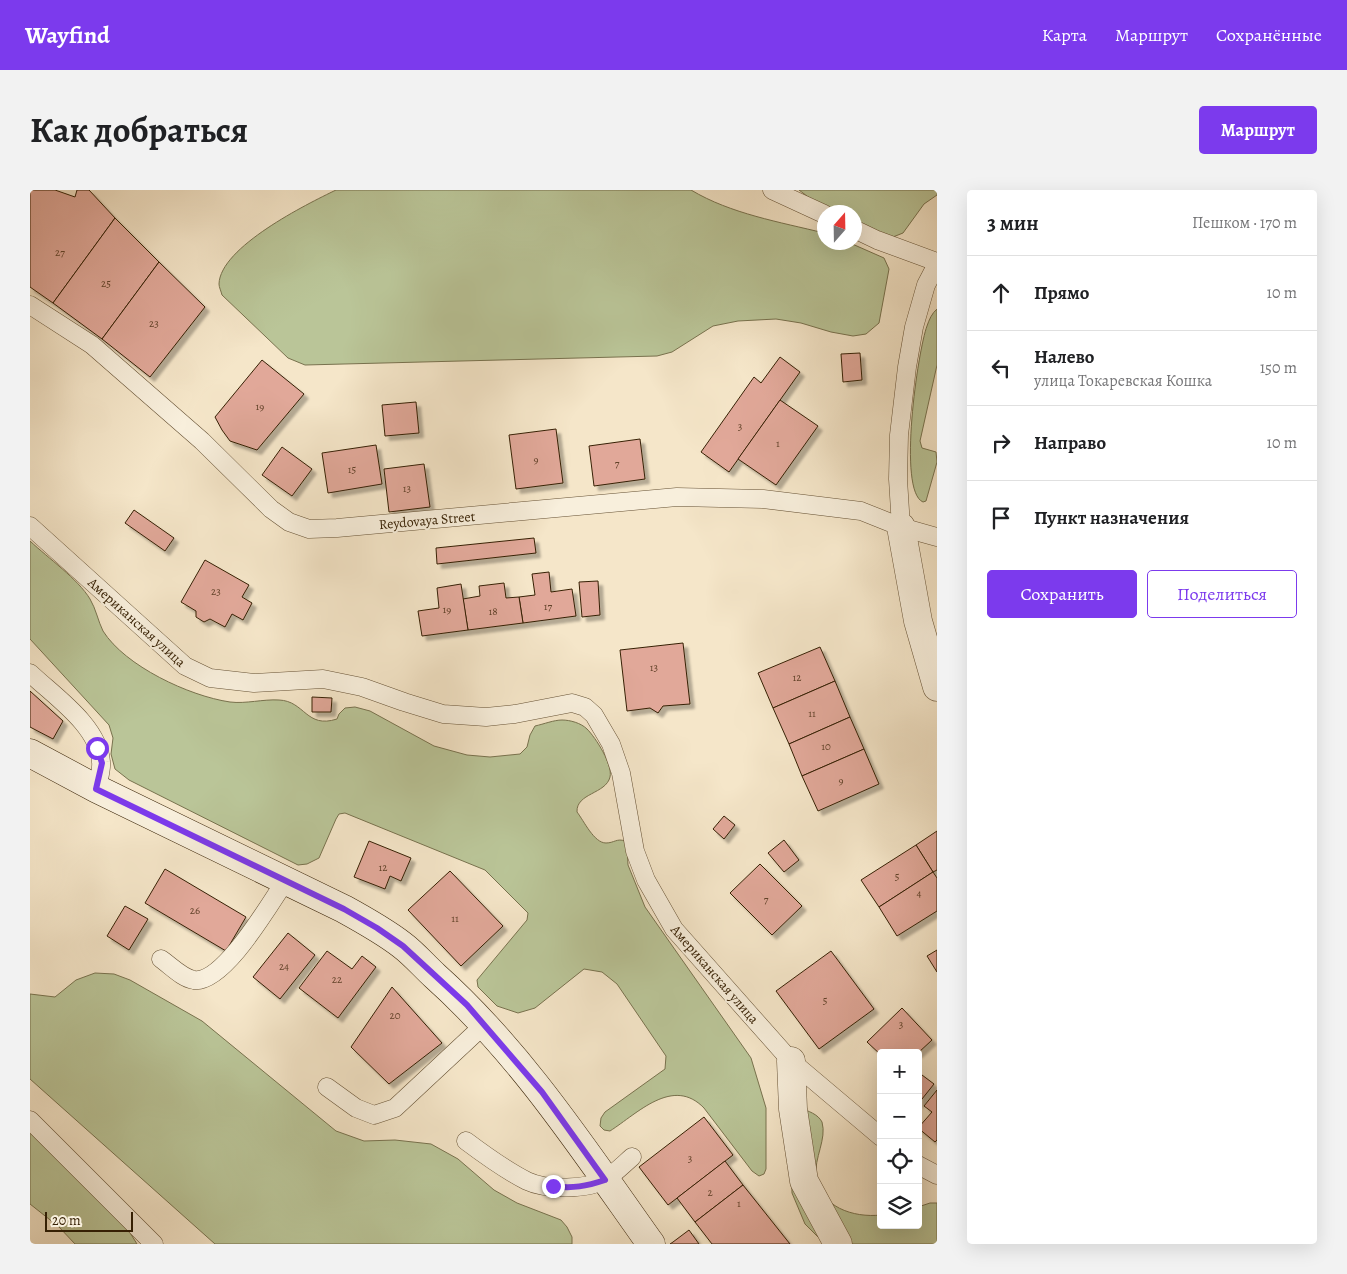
<!DOCTYPE html>
<html lang="ru">
<head>
<meta charset="utf-8">
<style>
	body { margin:0; font-family:Alegreya,serif; background:#f2f2f2; color:#202124 }
	.controls { position:absolute; right:15px; bottom:15px; display:grid; overflow:hidden; border-radius:5px; box-shadow:0 5px 20px #0002 }
	.controls button { width:45px; height:45px; display:grid; place-items:center; padding:0; border:0; border-bottom:1px solid #e0e0e0; background:#fff; color:#202124; font:25px sans-serif }
	.compass { position:absolute; left:787px; top:15px; width:45px; height:45px; border-radius:50%; background:#fff; box-shadow:0 5px 20px #0002; rotate:20deg }
	.scale { position:absolute; left:15px; bottom:12px; width:88px; box-sizing:border-box; padding-left:5px; border:2px solid #362004; border-top:0; font-size:14px; line-height:18px; white-space:nowrap; color:#362004; -webkit-text-stroke:4px #f8efdc; paint-order:stroke }
	.stop { position:absolute; width:15px; height:15px; margin:-11px; border:4px solid #7c3aed; border-radius:50%; background:#fff }
	.stop.end { background:#7c3aed; border-color:#fff; box-shadow:0 1px 5px #0008 }
	.list { margin:0; padding:0; list-style:none }
	h2 { display:flex; justify-content:space-between; align-items:center; height:65px; margin:0; padding:0 20px; font-size:21px }
	h2 small { font-size:16px; font-weight:400; color:#757577 }
	.list li { display:grid; grid-template-columns:32px 1fr auto; gap:15px; align-items:center; box-sizing:border-box; height:75px; padding:0 20px; border-top:1px solid #e0e0e0 }
	.list b { display:block; font-size:19px; white-space:nowrap }
	.list p { margin:0; font-size:16px; white-space:nowrap; color:#757577 }
	.list em { font-size:16px; font-style:normal; color:#757577 }
	.actions { display:flex; gap:10px; padding:15px 20px }
	.actions a { flex:1; padding:11px 0; border:1px solid #7c3aed; border-radius:5px; text-align:center; font-size:18px; color:#7c3aed }
	.actions .main { background:#7c3aed; color:#fff }
	.icon { flex:none; width:28px; height:28px; fill:none; stroke:currentColor; stroke-width:2; stroke-linecap:round; stroke-linejoin:round }
	.map { position:relative; flex:none; width:907px; height:1054px; overflow:hidden; border-radius:5px }
	header { display:flex; align-items:center; gap:30px; box-sizing:border-box; height:70px; padding:0 25px; background:#7c3aed; color:#fff }
	header strong { font-size:24px }
	nav { display:flex; gap:28px; margin-inline-start:auto; font-size:18px }
	.intro { display:flex; align-items:center; justify-content:space-between; box-sizing:border-box; height:120px; padding:0 30px }
	h1 { margin:0; font-size:35px }
	.button { padding:12px 22px; border-radius:5px; background:#7c3aed; color:#fff; font-size:18px; font-weight:700 }
	main { display:flex; gap:30px; padding:0 30px }
	aside { flex:1; background:#fff; border-radius:5px; box-shadow:0 5px 20px #0002 }
	.map>svg:first-child { display:block }
	.green { fill:#bac598; stroke:#78724e }
	.building { fill:#e1a899; stroke:#362004; filter:url(#shadow) }
	.lines { fill:none; stroke-linecap:round; stroke-linejoin:round }
	.lane-casing { stroke:#665235; stroke-width:19 }
	.street-casing { stroke:#665235; stroke-width:29 }
	.secondary-casing { stroke:#362004; stroke-width:29 }
	.lane { stroke:#f8efdc; stroke-width:18 }
	.street { stroke:#f8efdc; stroke-width:28 }
	.secondary { stroke:#f8efdc; stroke-width:28 }
	.route { stroke:#7c3aed; stroke-width:6 }
	.labels { text-anchor:middle; stroke-width:4; stroke-linejoin:round; paint-order:stroke }
	.number-label { font-size:11px; fill:#614229 }
	.street-label { font-size:14px; fill:#362004; stroke:#f8efdc }
</style>
</head>
<body>
<header>
<strong>Wayfind</strong>
<nav><a>Карта</a><a>Маршрут</a><a>Сохранённые</a></nav>
</header>
<div class="intro"><h1>Как добраться</h1><a class="button">Маршрут</a></div>
<main>
<div class="map">
<svg width="907" height="1054" viewBox="0 0 907 1054">
	<defs>
		<filter id="shadow"><feDropShadow dx="4.5" dy="4.5" stdDeviation="1" flood-color="#0004"/></filter>
	</defs>
	<rect width="100%" height="100%" fill="#f5e6c9"/>
	<filter id="stains"><feTurbulence type="fractalNoise" baseFrequency=".004" numOctaves="4"/><feColorMatrix values="0 0 0 0 .2 0 0 0 0 .09 0 0 0 0 .02 0 0 0 .5 -.17"/></filter>
	<radialGradient id="worn" r=".72"><stop offset=".6" stop-color="#630" stop-opacity="0"/><stop offset="1" stop-color="#630" stop-opacity=".3"/></radialGradient>
	<g class="green">
		<path d="M 306,0 L 661,0 C 701,24 750,32 794,43 L 794,52 L 820,53 L 854,68 L 859,79 L 849,133 L 836,144 L 823,146 L 801,142 L 771,133 L 746,129 L 708,131 L 683,136 L 642,162 L 627,166 L 275,175 L 258,168 L 192,105 C 191,101 189,97 189,94 C 190,57 277,14 306,0 Z"/>
		<path d="M 769,0 L 907,0 L 907,5 L 894,14 L 873,43 L 863,47 L 825,36 L 824,22 L 798,22 Z"/>
		<path d="M 907,119 L 907,175 L 890,251 L 892,258 L 906,262 L 907,272 L 896,311 L 893,312 C 867,301 888,160 897,136 C 899,130 902,123 907,119 Z"/>
		<path d="M 0,351 C 18,368 48,389 60,409 C 66,419 68,431 73,441 C 95,476 159,506 200,512 C 216,514 233,509 249,510 C 275,511 276,539 307,529 L 309,524 L 315,518 L 325,517 L 340,521 L 404,556 L 437,565 L 460,567 L 490,564 L 497,557 L 500,545 L 505,536 C 514,534 524,530 532,530 C 540,530 551,533 557,539 C 566,548 583,575 580,587 C 576,604 546,603 547,622 C 554,631 564,653 576,653 C 584,653 587,648 595,651 L 597,655 L 598,675 L 615,717 L 721,868 L 736,918 L 736,979 L 734,984 L 729,986 L 722,981 L 674,918 C 643,886 608,923 580,941 L 574,940 L 570,936 L 571,928 L 575,922 L 635,879 L 636,866 L 587,794 L 572,782 L 554,779 L 505,818 L 488,823 L 467,816 L 448,797 L 447,790 L 497,730 L 498,723 L 455,680 L 315,623 L 309,624 L 306,629 L 289,668 L 277,674 L 268,675 L 99,590 L 85,579 L 81,564 L 83,548 L 79,535 L 0,449 Z"/>
		<path d="M 65,783 L 84,784 L 100,790 L 172,831 L 306,941 L 334,951 L 365,950 L 401,954 L 428,969 L 464,1000 L 487,1013 L 531,1030 L 537,1037 L 542,1047 L 542,1054 L 185,1054 L 0,889 L 0,804 L 25,807 L 46,790 Z"/>
		<path d="M 770,918 C 778,921 788,924 792,932 C 797,949 784,968 786,986 C 790,1017 823,1028 851,1025 L 851,1035 L 888,1035 L 888,1017 L 900,1013 L 907,1013 L 907,1054 L 795,1054 L 775,1034 L 762,1003 L 760,926 Z"/>
		<path d="M 0,930 L 66,988 L 107,1054 L 45,1054 L 29,1037 L 0,1014 Z"/>
	</g>
	<g class="building">
		<path d="M 0,0 L 25,0 L 45,7 L 47,0 L 59,0 L 85,28 L 23,113 L 0,97 Z"/>
		<path d="M 85,28 L 129,72 L 72,149 L 23,113 Z"/>
		<path d="M 129,72 L 175,117 L 120,187 L 72,149 Z"/>
		<path d="M 830,163 L 832,190 L 813,192 L 811,164 Z"/>
		<path d="M 750,167 L 770,182 L 699,282 L 671,262 L 724,187 L 731,193 Z"/>
		<path d="M 232,170 L 274,204 L 227,260 L 200,251 L 192,240 L 185,227 Z"/>
		<path d="M 750,210 L 788,236 L 746,295 L 708,269 Z"/>
		<path d="M 386,212 L 389,243 L 355,246 L 352,215 Z"/>
		<path d="M 526,239 L 533,293 L 486,299 L 479,245 Z"/>
		<path d="M 610,249 L 615,289 L 564,296 L 559,256 Z"/>
		<path d="M 346,255 L 352,294 L 298,303 L 292,263 Z"/>
		<path d="M 252,257 L 282,279 L 262,306 L 232,285 Z"/>
		<path d="M 394,274 L 400,317 L 359,322 L 354,279 Z"/>
		<path d="M 104,320 L 144,348 L 135,361 L 95,333 Z"/>
		<path d="M 504,348 L 506,363 L 407,374 L 406,358 Z"/>
		<path d="M 175,370 L 219,395 L 212,407 L 222,413 L 213,430 L 202,424 L 195,437 L 180,429 L 174,432 L 166,427 L 166,421 L 151,412 Z"/>
		<path d="M 519,382 L 521,402 L 542,399 L 546,426 L 493,433 L 489,407 L 505,405 L 502,384 Z"/>
		<path d="M 568,391 L 570,425 L 552,427 L 549,392 Z"/>
		<path d="M 474,393 L 476,408 L 489,407 L 493,433 L 438,440 L 433,409 L 450,406 L 449,396 Z"/>
		<path d="M 431,394 L 438,440 L 392,446 L 388,421 L 409,418 L 407,398 Z"/>
		<path d="M 653,453 L 660,514 L 633,516 L 628,523 L 620,518 L 597,521 L 590,460 Z"/>
		<path d="M 790,457 L 805,491 L 743,518 L 728,483 Z"/>
		<path d="M 805,491 L 820,527 L 759,554 L 743,518 Z"/>
		<path d="M 0,501 L 33,531 L 23,549 L 0,537 Z"/>
		<path d="M 282,507 L 302,508 L 301,522 L 282,522 Z"/>
		<path d="M 820,527 L 834,559 L 772,586 L 759,554 Z"/>
		<path d="M 834,559 L 849,594 L 788,621 L 772,586 Z"/>
		<path d="M 694,626 L 705,635 L 694,649 L 683,639 Z"/>
		<path d="M 907,641 L 907,680 L 903,682 L 886,655 Z"/>
		<path d="M 754,650 L 769,670 L 754,682 L 738,663 Z"/>
		<path d="M 339,651 L 381,668 L 371,691 L 360,686 L 355,699 L 324,687 Z"/>
		<path d="M 886,655 L 903,682 L 849,717 L 831,690 Z"/>
		<path d="M 730,674 L 772,716 L 742,745 L 700,703 Z"/>
		<path d="M 135,679 L 216,727 L 196,761 L 115,713 Z"/>
		<path d="M 420,681 L 473,736 L 431,776 L 378,720 Z"/>
		<path d="M 903,682 L 907,688 L 907,721 L 867,746 L 849,717 Z"/>
		<path d="M 95,716 L 118,729 L 99,760 L 77,746 Z"/>
		<path d="M 258,743 L 285,765 L 250,809 L 223,787 Z"/>
		<path d="M 907,760 L 907,782 L 897,766 Z"/>
		<path d="M 297,761 L 322,779 L 332,766 L 346,777 L 308,828 L 269,798 Z"/>
		<path d="M 801,761 L 844,819 L 789,859 L 746,801 Z"/>
		<path d="M 362,797 L 412,853 L 359,894 L 321,857 Z"/>
		<path d="M 872,818 L 902,850 L 888,863 L 851,863 L 851,865 L 837,852 Z"/>
		<path d="M 888,882 L 904,894 L 888,914 Z"/>
		<path d="M 907,900 L 907,950 L 905,952 L 888,938 L 902,922 L 894,916 Z"/>
		<path d="M 674,927 L 703,965 L 638,1015 L 609,977 Z"/>
		<path d="M 695,971 L 713,995 L 665,1032 L 647,1008 Z"/>
		<path d="M 713,995 L 760,1054 L 682,1054 L 665,1032 Z"/>
		<path d="M 659,1040 L 669,1054 L 640,1054 L 643,1052 Z"/>
	</g>
	<g class="lines">
		<defs>
			<g id="lane">
				<path d="M 742,0 L 794,24"/>
				<path d="M 824,39 L 847,50 L 907,72"/>
				<path d="M 0,115 L 62,155 L 172,251 L 241,319 L 259,332 L 279,339 L 307,338 L 647,307 L 733,309 L 831,321 L 871,337 L 907,347"/>
				<path d="M 0,336 L 155,476 L 180,488 L 224,493 L 293,489 L 332,497 L 374,512 L 413,524 L 456,527 L 485,524 L 542,513 L 555,517 L 564,525 L 581,554 L 591,583 L 605,661 L 616,690 L 644,739 L 761,871 L 851,947"/>
				<path d="M 871,337 L 868,289 L 869,245 L 877,177 L 884,137 L 896,95 L 907,74"/>
				<path d="M 0,483 C 24,506 69,536 71,572 C 72,580 68,591 67,599"/>
				<path d="M 131,769 C 141,776 152,788 164,790 C 194,794 240,713 256,690"/>
				<path d="M 297,897 L 326,918 L 344,925 L 365,918 L 455,834"/>
				<path d="M 0,930 L 124,1054"/>
				<path d="M 436,951 C 456,966 475,980 497,991 C 516,1000 558,1000 576,989 C 585,983 594,974 602,967"/>
				<path d="M 888,975 L 907,985"/>
			</g>
			<g id="street">
				<path d="M 871,337 L 888,431 L 907,497"/>
				<path d="M 761,871 L 763,919 L 774,991 L 808,1054"/>
			</g>
			<path id="secondary" d="M 0,563 L 67,599 L 314,719 C 334,730 354,741 372,755 C 384,764 394,776 405,786 C 491,863 554,960 621,1054"/>
		</defs>
		<use href="#lane" class="lane-casing"/>
		<use href="#street" class="street-casing"/>
		<use href="#secondary" class="secondary-casing"/>
		<use href="#lane" class="lane"/>
		<use href="#street" class="street"/>
		<use href="#secondary" class="secondary"/>
	</g>
	<g class="lines">
		<path class="route" d="M 67,558 L 72,573 L 66,599 L 314,719 L 347,738 L 373,756 L 437,815 L 512,902 L 575,990 C 557,996 542,999 523,996"/>
	</g>
	<g class="labels">
		<g class="number-label">
			<text x="30" y="66">27</text>
			<text x="76" y="97">25</text>
			<text x="124" y="137">23</text>
			<text x="230" y="220">19</text>
			<text x="710" y="240">3</text>
			<text x="748" y="257">1</text>
			<text x="506" y="273">9</text>
			<text x="587" y="277">7</text>
			<text x="322" y="283">15</text>
			<text x="377" y="302">13</text>
			<text x="186" y="405">23</text>
			<text x="518" y="420">17</text>
			<text x="417" y="423">19</text>
			<text x="463" y="425">18</text>
			<text x="624" y="481">13</text>
			<text x="767" y="491">12</text>
			<text x="782" y="527">11</text>
			<text x="796" y="560">10</text>
			<text x="811" y="594">9</text>
			<text x="353" y="681">12</text>
			<text x="867" y="690">5</text>
			<text x="889" y="707">4</text>
			<text x="736" y="713">7</text>
			<text x="165" y="724">26</text>
			<text x="425" y="732">11</text>
			<text x="254" y="780">24</text>
			<text x="307" y="793">22</text>
			<text x="795" y="814">5</text>
			<text x="365" y="829">20</text>
			<text x="871" y="838">3</text>
			<text x="660" y="972">3</text>
			<text x="680" y="1006">2</text>
			<text x="709" y="1017">1</text>
		</g>
		<g class="street-label">
			<text transform="translate(397 330) rotate(-5)" y="5">Reydovaya Street</text>
			<text transform="translate(107 432) rotate(42)" y="5">Американская улица</text>
			<text transform="translate(685 784) rotate(49)" y="5">Американская улица</text>
		</g>
	</g>
	<rect width="100%" height="100%" filter="url(#stains)"/>
	<rect width="100%" height="100%" fill="url(#worn)"/>
</svg>
<div class="controls">
<button>+</button>
<button>−</button>
<button><svg class="icon" aria-label="locate" viewBox="0 0 24 24"><circle cx="12" cy="12" r="6"/><path d="M12 2v4M12 18v4M2 12h4M18 12h4"/></svg></button>
<button><svg class="icon" aria-label="layers" viewBox="0 0 24 24"><path d="M12 4l9 5-9 5-9-5zM3 14l9 5 9-5"/></svg></button>
</div>
<svg class="compass" viewBox="-18 -18 36 36"><path d="M0-13l5 13h-10z" fill="#e53935"/><path d="M0 13l5-13h-10z" fill="#757577"/></svg>
<div class="scale">20 m</div>
<div class="stop" style="left:67px;top:558px"></div>
<div class="stop end" style="left:523px;top:996px"></div>
</div>
<aside>
<h2>3 мин<small>Пешком · 170 m</small></h2>
<ul class="list">
<li><svg class="icon" aria-label="ahead" viewBox="0 0 24 24"><path d="M12 20V5M6 11l6-6 6 6"/></svg><div><b>Прямо</b></div><em>10 m</em></li>
<li><svg class="icon" aria-label="left" viewBox="0 0 24 24"><path d="M17 20v-9H6M10 6l-5 5 5 5"/></svg><div><b>Налево</b><p>улица Токаревская Кошка</p></div><em>150 m</em></li>
<li><svg class="icon" aria-label="right" viewBox="0 0 24 24"><path d="M7 20v-9h11M14 6l5 5-5 5"/></svg><div><b>Направо</b></div><em>10 m</em></li>
<li><svg class="icon" aria-label="arrive" viewBox="0 0 24 24"><path d="M6 21V4h12l-3 4 3 4H6"/></svg><div><b>Пункт назначения</b></div></li>
</ul>
<div class="actions"><a class="main">Сохранить</a><a>Поделиться</a></div>
</aside>
</main>
</body>
</html>
